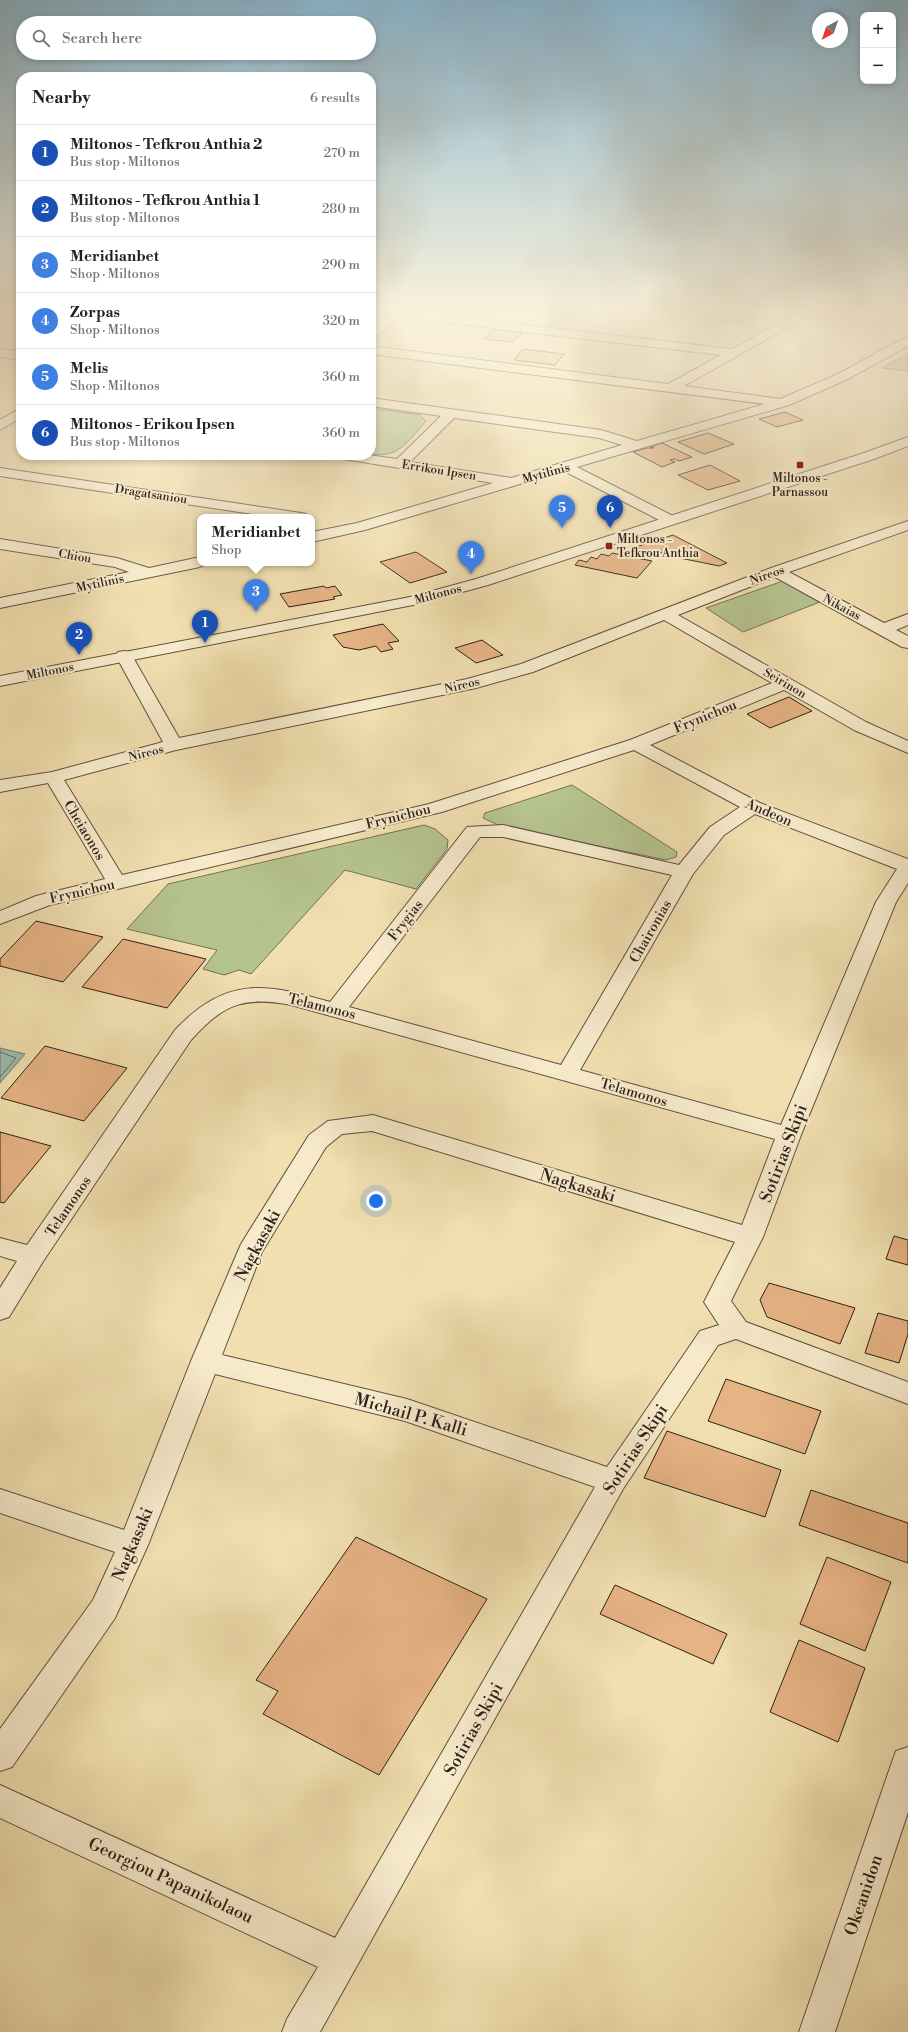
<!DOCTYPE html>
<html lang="en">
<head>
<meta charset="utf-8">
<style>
	body { margin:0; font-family:"Libre Bodoni",serif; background:#f2f2f2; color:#202124 }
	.controls { position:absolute; right:12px; top:12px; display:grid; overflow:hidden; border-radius:8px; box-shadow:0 2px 6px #0003 }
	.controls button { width:36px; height:36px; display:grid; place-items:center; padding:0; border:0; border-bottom:1px solid #e0e0e0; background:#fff; color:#202124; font:20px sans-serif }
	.compass { position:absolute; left:812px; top:12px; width:36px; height:36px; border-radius:50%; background:#fff; box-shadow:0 2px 6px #0003; rotate:220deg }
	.you { position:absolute; left:376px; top:1201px; width:14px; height:14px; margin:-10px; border:3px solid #fff; border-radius:50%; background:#1a73e8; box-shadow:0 0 0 6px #1a73e833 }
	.badge { display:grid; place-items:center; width:26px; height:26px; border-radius:50%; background:#8f2418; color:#fff; font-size:13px; font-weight:700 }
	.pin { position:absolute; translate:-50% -33px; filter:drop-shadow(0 1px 2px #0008) }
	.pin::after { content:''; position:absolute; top:21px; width:14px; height:12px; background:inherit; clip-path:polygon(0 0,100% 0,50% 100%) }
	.popup { position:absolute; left:197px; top:514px; width:118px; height:52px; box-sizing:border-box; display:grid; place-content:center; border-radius:8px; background:#fff; filter:drop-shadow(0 1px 3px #0005); font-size:13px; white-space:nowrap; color:#757577 }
	.popup b { font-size:15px; color:#202124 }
	.popup::after { content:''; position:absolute; left:50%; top:100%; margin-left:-8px; border:8px solid transparent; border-top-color:#fff }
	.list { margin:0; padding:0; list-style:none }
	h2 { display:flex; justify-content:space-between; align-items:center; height:52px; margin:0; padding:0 16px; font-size:17px }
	h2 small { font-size:13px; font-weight:400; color:#757577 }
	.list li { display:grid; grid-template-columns:26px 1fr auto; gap:12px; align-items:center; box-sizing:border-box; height:56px; padding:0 16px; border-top:1px solid #e0e0e0 }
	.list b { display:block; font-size:15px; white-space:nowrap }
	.list p { margin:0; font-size:13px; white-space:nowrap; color:#757577 }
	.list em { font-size:13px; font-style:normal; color:#757577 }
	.icon { flex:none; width:22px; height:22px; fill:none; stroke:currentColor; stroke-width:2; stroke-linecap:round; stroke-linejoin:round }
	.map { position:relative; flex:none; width:908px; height:2032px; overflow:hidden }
	.search { position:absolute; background:#fff; box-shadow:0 2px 6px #0003; left:16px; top:16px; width:360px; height:44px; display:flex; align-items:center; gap:10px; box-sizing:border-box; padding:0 14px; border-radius:22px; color:#757577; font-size:15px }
	.panel { position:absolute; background:#fff; box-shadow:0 2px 6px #0003; left:16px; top:72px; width:360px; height:388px; border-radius:16px }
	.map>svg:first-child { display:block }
	.green { fill:#b5c38f; stroke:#727255 }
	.water { fill:#9bbcaf; stroke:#6f7e74 }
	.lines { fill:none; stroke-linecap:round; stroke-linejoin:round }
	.shore { stroke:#646e65; stroke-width:1 }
	.building { fill:#e6b384; stroke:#2e201b }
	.minor-casing { stroke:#5f5040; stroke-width:2 }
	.tertiary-casing { stroke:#5f5040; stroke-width:2 }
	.minor { fill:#f6eacb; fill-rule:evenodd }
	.tertiary { fill:#f6eacb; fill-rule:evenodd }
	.poi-dot { fill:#8f2418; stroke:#f6eacb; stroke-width:1.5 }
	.labels { text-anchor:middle; stroke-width:4; stroke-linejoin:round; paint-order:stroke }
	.far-street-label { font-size:12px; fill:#2e201b; stroke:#f6eacb }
	.far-poi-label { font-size:12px; fill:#2e201b; stroke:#f6eacb }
	.street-label { font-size:14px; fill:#2e201b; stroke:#f6eacb }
	.near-street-label { font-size:17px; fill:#2e201b; stroke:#f6eacb }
</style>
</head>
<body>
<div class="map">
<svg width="908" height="2032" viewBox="0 0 908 2032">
	<rect width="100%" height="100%" fill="#f1dfaf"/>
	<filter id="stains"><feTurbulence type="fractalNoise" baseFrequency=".005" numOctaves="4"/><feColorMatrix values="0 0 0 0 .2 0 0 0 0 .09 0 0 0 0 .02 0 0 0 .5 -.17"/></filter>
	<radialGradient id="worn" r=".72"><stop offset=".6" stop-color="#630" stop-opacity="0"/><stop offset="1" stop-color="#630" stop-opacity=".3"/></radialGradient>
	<g class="green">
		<path d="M 908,354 L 908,371 L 882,368 Z"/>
		<path d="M 371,408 L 420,415 L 426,421 C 410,439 399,459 371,454 Z"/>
		<path d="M 783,581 L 825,600 L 743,632 L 706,608 Z"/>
		<path d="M 572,785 L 677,852 L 676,857 L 666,860 L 498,825 L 483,818 L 485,813 Z"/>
		<path d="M 424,825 L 435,829 L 448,840 L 447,849 L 416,889 L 345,870 L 251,974 L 239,970 L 224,975 L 203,969 L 217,950 L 127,929 L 168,884 Z"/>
	</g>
	<path class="water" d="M 0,1048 L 25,1054 L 0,1083 Z"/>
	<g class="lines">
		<path class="shore" d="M 0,1052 L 16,1058 L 0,1077"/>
	</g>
	<g class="building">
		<path d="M 493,329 L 522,333 L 513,342 L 484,339 Z"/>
		<path d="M 523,349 L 564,354 L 555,365 L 514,360 Z"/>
		<path d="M 785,412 L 803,420 L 777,427 L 759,419 Z"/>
		<path d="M 708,433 L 734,444 L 704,454 L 678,442 Z"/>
		<path d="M 662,443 L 692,457 L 679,461 L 674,459 L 670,460 L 675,462 L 662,467 L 633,452 L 647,448 L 654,448 L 650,447 Z"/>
		<path d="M 710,465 L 740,481 L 708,490 L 678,475 Z"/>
		<path d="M 673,535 L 727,563 L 719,566 L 670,556 L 666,553 L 644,552 L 636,547 Z"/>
		<path d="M 416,552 L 447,572 L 410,583 L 380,562 Z"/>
		<path d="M 612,553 L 652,561 L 637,578 L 575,565 L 579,560 L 587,562 L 591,557 L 597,559 L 601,554 L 609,556 Z"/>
		<path d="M 324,586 L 326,588 L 335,586 L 342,595 L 333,597 L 335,599 L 289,607 L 280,594 Z"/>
		<path d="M 383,624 L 399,641 L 388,643 L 393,649 L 381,652 L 376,646 L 359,650 L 343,647 L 333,635 Z"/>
		<path d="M 482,640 L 503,655 L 476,663 L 455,648 Z"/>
		<path d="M 789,697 L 812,711 L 770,728 L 747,714 Z"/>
		<path d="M 36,921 L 103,937 L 63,982 L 0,966 L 0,959 Z"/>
		<path d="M 123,939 L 206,959 L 167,1008 L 82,987 Z"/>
		<path d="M 45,1046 L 127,1068 L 84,1121 L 1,1098 Z"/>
		<path d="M 0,1132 L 51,1146 L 4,1203 L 0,1202 Z"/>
		<path d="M 894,1236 L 908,1240 L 908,1265 L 886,1259 Z"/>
		<path d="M 769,1283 L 855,1308 L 840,1344 L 767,1317 L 760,1300 Z"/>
		<path d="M 878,1313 L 908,1321 L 908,1334 L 899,1363 L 865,1353 Z"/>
		<path d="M 726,1379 L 821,1411 L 805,1454 L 708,1421 Z"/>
		<path d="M 667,1431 L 781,1470 L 765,1517 L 644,1478 Z"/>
		<path d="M 811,1490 L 908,1523 L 908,1563 L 799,1525 Z"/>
		<path d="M 356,1537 L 487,1599 L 379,1775 L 263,1714 L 278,1691 L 256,1680 Z"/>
		<path d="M 827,1557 L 891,1582 L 865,1651 L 800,1624 Z"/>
		<path d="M 615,1585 L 727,1634 L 713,1664 L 600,1614 Z"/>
		<path d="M 799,1640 L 865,1668 L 838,1742 L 770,1712 Z"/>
	</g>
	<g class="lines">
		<defs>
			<g id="minor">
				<path d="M 388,313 L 423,313 L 732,349 L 774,326 L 704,317 L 698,313 L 729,313 L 784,321 L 798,313 L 813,313 L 684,386 L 780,399 L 838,374 L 904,338 L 908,337 L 908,346 L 846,380 L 789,405 L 577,467 L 675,517 L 677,520 L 675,523 L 665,523 L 564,471 L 365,530 L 312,542 L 312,532 L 357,523 L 493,483 L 337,458 L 335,455 L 368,455 L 397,459 L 441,416 L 371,406 L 371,398 L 601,430 L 637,441 L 765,404 L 371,354 L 371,346 L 668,384 L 721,355 L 398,317 L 375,337 L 371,338 L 371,328 ZM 454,418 L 599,438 L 622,445 L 511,478 L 410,462 Z"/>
				<path d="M 0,349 L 21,352 L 21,360 L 0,357 Z"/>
				<path d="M 21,408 L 21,418 L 0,430 L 0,420 Z"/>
				<path d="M 0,468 L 301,513 L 306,514 L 308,517 L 272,517 L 0,476 Z"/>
				<path d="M 908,521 L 908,530 L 789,572 L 884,623 L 908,614 L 908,625 L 896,630 L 908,636 L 908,648 L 902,647 L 775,577 L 678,615 L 866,722 L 908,741 L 908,753 L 854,730 L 784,690 L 650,745 L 760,803 L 908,859 L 908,883 L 896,902 L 801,1135 L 763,1237 L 731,1301 L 746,1322 L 908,1382 L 908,1404 L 736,1339 L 718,1345 L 623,1489 L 320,2032 L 282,2032 L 287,2019 L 318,1967 L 0,1818 L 0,1785 L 335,1938 L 595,1487 L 405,1421 L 215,1374 L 148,1545 L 115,1618 L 12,1767 L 0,1771 L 0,1729 L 93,1600 L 115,1552 L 0,1513 L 0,1489 L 124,1530 L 191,1361 L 241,1244 L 309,1135 L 328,1121 L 373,1115 L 742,1225 L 775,1139 L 291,1005 C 242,996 224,1004 191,1040 L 42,1263 L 9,1317 L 0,1320 L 0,1288 L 17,1261 L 0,1256 L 0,1238 L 27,1245 L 175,1030 C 227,976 264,983 330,1002 L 467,827 L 503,825 L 679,865 L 710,827 L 740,807 L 634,750 L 442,812 L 50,905 L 0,924 L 0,911 L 36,896 L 105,879 L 48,783 L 0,792 L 0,780 L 52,772 L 163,742 L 116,656 L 118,652 L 124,651 L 130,652 L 179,738 L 467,679 L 521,664 L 771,568 ZM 664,620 L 772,683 L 630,740 L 429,804 L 122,875 L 64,780 L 176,750 L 476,688 L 533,672 ZM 755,814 L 897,869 L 876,902 L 781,1125 L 580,1070 L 693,874 L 724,835 ZM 480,837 L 503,837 L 672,875 L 561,1065 L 349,1007 ZM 372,1131 L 735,1242 L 704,1302 L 719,1325 L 700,1331 L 607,1467 L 407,1399 L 222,1355 L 262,1252 L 326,1147 L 342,1134 Z"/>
				<path d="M 0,539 L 117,558 L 149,568 L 200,557 L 200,563 L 207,563 L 200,567 L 0,608 L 0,598 L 129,572 L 115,567 L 0,549 Z"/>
				<path d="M 908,1747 L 908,1812 L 835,2032 L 799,2032 L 892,1762 L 896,1751 Z"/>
			</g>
			<path id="tertiary" d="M 908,437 L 908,446 L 874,459 L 488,585 L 418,604 L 0,686 L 0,676 L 410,597 L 476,579 L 864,453 Z"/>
		</defs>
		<use href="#minor" class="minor-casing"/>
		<use href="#tertiary" class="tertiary-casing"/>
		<use href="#minor" class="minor"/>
		<use href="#tertiary" class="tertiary"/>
	</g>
	<linearGradient id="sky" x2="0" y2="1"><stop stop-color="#89b7d1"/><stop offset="0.52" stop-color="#f9f1db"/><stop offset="1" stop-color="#f9f1db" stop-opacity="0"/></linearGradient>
	<rect width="908" height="597" fill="url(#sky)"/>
	<g class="poi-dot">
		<rect x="796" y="461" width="8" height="8" rx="2"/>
		<rect x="605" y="542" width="8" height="8" rx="2"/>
	</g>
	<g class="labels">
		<g class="far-street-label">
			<text transform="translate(439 470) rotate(9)" y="4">Errikou Ipsen</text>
			<text transform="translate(546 473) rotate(-15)" y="4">Mytilinis</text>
			<text transform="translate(151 494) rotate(9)" y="4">Dragatsaniou</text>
			<text transform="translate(75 556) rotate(10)" y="4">Chiou</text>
			<text transform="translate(767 575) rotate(-20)" y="4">Nireos</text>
			<text transform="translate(100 583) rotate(-12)" y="4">Mytilinis</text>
			<text transform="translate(438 594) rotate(-15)" y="4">Miltonos</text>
			<text transform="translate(842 607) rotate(28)" y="4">Nikaias</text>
			<text transform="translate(50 671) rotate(-11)" y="4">Miltonos</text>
			<text transform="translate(785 683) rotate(30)" y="4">Seirinon</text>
			<text transform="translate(462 685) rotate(-13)" y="4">Nireos</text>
			<text transform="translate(146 753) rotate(-14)" y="4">Nireos</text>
		</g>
		<g class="far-poi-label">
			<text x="800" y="482">Miltonos -<tspan x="800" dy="14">Parnassou</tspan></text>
			<text x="617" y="543" text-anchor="start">Miltonos -<tspan x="617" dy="14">Tefkrou Anthia</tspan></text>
		</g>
		<g class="street-label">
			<text transform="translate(705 716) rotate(-22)" y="5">Frynichou</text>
			<text transform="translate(769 812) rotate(23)" y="5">Andeon</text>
			<text transform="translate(398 816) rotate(-14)" y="5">Frynichou</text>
			<text transform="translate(85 830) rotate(59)" y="5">Cheiaonos</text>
			<text transform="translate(82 891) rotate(-13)" y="5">Frynichou</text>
			<text transform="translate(405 920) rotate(-52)" y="5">Frygias</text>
			<text transform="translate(650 931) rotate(-60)" y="5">Chaironias</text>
			<text transform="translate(322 1006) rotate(14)" y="5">Telamonos</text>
			<text transform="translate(634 1092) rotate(16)" y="5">Telamonos</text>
			<text transform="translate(68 1206) rotate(-56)" y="5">Telamonos</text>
		</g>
		<g class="near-street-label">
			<text transform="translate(783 1153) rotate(-69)" y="6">Sotirias Skipi</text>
			<text transform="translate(578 1185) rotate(17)" y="6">Nagkasaki</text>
			<text transform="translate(257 1245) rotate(-62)" y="6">Nagkasaki</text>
			<text transform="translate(411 1414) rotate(16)" y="6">Michail P. Kalli</text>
			<text transform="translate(635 1449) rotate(-57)" y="6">Sotirias Skipi</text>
			<text transform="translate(132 1544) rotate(-67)" y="6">Nagkasaki</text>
			<text transform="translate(473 1729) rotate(-61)" y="6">Sotirias Skipi</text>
			<text transform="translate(171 1880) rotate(25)" y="6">Georgiou Papanikolaou</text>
			<text transform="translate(863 1895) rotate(-71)" y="6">Okeanidon</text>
		</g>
	</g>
	<rect width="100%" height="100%" filter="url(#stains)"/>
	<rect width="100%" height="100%" fill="url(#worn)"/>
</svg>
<div class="controls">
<button>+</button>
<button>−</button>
</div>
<svg class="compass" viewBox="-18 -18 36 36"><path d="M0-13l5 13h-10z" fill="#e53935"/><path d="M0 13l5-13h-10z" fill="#757577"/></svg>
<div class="you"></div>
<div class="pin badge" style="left:205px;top:643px;background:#1a4fb4">1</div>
<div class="pin badge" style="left:79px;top:655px;background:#1a4fb4">2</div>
<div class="pin badge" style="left:256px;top:612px;background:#3f7fe0">3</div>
<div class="popup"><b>Meridianbet</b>Shop</div>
<div class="pin badge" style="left:471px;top:574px;background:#3f7fe0">4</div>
<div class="pin badge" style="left:562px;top:528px;background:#3f7fe0">5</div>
<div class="pin badge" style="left:610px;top:528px;background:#1a4fb4">6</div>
<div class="search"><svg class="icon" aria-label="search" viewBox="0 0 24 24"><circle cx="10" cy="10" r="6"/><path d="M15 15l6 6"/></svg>Search here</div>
<section class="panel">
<h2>Nearby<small>6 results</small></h2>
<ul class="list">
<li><span class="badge" style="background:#1a4fb4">1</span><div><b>Miltonos - Tefkrou Anthia 2</b><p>Bus stop · Miltonos</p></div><em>270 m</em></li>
<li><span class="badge" style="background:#1a4fb4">2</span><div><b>Miltonos - Tefkrou Anthia 1</b><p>Bus stop · Miltonos</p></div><em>280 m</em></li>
<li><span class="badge" style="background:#3f7fe0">3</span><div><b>Meridianbet</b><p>Shop · Miltonos</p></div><em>290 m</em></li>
<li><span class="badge" style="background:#3f7fe0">4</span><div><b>Zorpas</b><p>Shop · Miltonos</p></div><em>320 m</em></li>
<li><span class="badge" style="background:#3f7fe0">5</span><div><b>Melis</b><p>Shop · Miltonos</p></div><em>360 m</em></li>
<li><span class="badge" style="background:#1a4fb4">6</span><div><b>Miltonos - Erikou Ipsen</b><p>Bus stop · Miltonos</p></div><em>360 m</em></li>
</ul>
</section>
</div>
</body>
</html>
